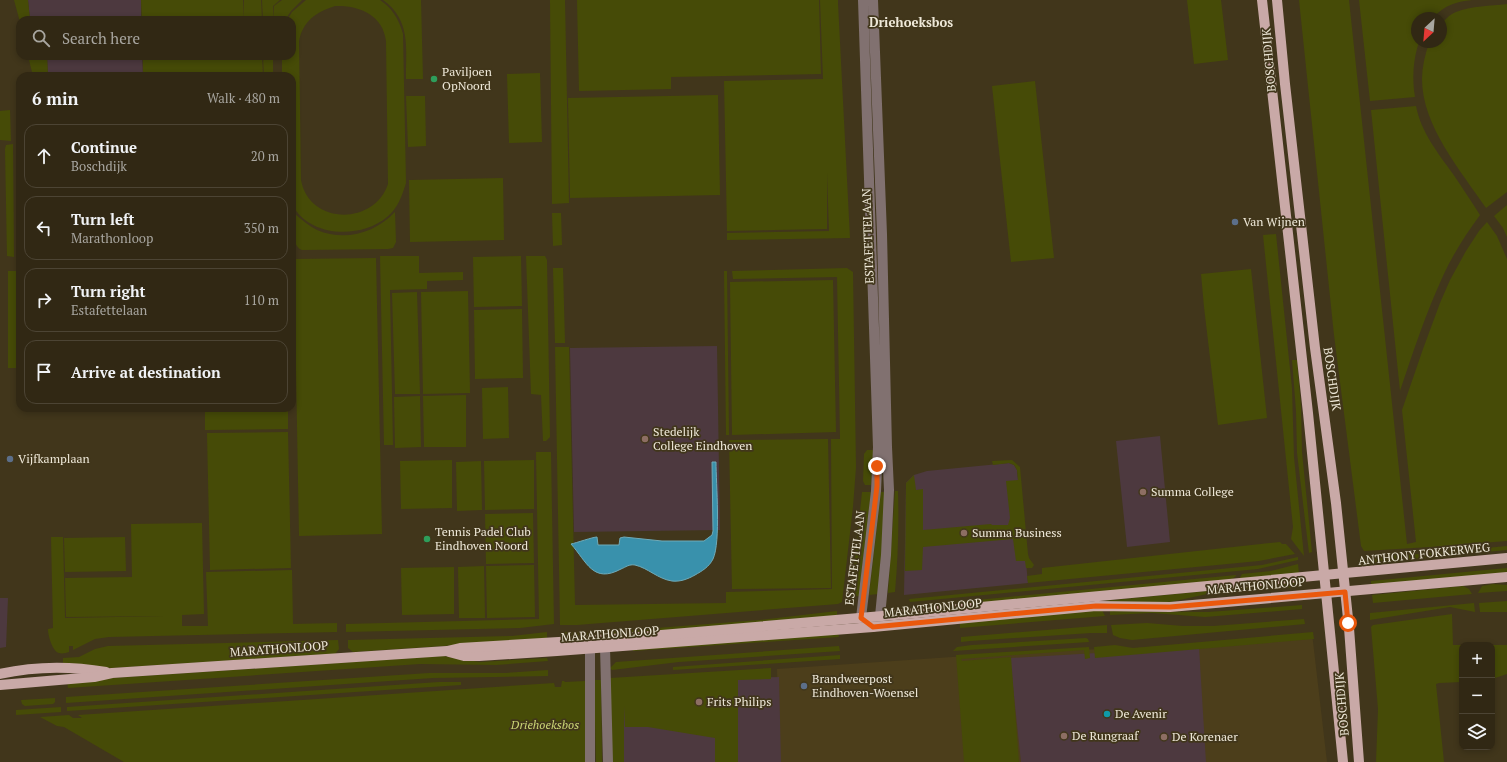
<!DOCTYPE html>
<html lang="en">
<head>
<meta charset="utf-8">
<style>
	body { margin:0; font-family:"PT Serif",serif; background:#3d3422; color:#f1f3f6 }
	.controls { position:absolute; right:12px; bottom:12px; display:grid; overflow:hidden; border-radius:8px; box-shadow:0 2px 6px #0003 }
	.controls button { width:36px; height:36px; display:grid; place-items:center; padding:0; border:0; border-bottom:1px solid #4c4434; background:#312814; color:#f1f3f6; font:20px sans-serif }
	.compass { position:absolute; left:1411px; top:12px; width:36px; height:36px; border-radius:50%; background:#312814; box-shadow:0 2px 6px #0003; rotate:206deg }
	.stop { position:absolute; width:12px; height:12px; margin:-9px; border:3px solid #ea580c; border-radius:50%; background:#fff }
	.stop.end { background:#ea580c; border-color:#fff; box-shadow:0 1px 4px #0008 }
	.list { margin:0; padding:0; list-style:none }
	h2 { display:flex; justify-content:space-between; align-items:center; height:52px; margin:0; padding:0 16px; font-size:17px }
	h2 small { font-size:13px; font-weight:400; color:#a8a6a0 }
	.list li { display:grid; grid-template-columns:26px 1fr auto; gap:12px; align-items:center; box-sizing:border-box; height:64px; margin:0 8px 8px; padding:0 8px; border:1px solid #4c4434; border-radius:12px }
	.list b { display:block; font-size:15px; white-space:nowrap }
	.list p { margin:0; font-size:13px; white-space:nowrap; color:#a8a6a0 }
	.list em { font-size:13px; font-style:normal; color:#a8a6a0 }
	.icon { flex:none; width:22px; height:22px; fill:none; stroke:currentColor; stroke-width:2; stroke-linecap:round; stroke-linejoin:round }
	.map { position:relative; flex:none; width:1507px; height:762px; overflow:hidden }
	.search { position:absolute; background:#312814; box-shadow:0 2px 6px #0003; left:16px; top:16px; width:280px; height:44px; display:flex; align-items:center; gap:10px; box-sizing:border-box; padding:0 14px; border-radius:12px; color:#a8a6a0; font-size:15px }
	.panel { position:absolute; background:#312814; box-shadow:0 2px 6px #0003; left:16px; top:72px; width:280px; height:340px; border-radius:12px }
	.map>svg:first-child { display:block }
	.built { fill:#4c3e1b }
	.education { fill:#4d393f }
	.green { fill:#464b07; fill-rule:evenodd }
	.water { fill:#3991ac; stroke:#6fabb9 }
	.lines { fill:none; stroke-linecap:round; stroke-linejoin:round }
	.minor { stroke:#817170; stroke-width:10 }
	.major { stroke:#c9a9a7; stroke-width:10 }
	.route { stroke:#ea580c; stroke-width:5 }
	.leisure-dot { fill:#2e9e5b; stroke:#41361b; stroke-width:1.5 }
	.service-dot { fill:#5c6f8a; stroke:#41361b; stroke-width:1.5 }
	.education-dot { fill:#8d6e63; stroke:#41361b; stroke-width:1.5 }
	.culture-dot { fill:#0f9aa8; stroke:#41361b; stroke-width:1.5 }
	.labels { text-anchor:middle; stroke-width:3.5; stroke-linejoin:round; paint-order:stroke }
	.street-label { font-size:12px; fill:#eee8d8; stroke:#41361b }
	.poi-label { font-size:12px; fill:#eee8d8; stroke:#41361b; text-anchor:start }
	.park-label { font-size:12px; font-style:italic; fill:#cbd675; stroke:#41361b }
	.neighbourhood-label { font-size:13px; font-weight:bold; fill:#eee8d8; stroke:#41361b }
</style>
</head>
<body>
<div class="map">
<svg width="1507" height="762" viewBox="0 0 1507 762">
	<rect width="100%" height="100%" fill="#41361b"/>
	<path class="built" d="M 1312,633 L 1327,762 L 780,762 L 777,669 L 1054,650 L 1124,649 Z"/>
	<g class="education">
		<path d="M 28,0 L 141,0 L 141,20 L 30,20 Z"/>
		<path d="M 47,56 L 142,56 L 143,76 L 48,76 Z"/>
		<path d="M 717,346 L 720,530 L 574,532 L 570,348 Z"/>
		<path d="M 1160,436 L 1170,542 L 1127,547 L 1116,441 Z"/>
		<path d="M 1009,463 L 1014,465 L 1017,470 L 1028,583 L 904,595 L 906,483 L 914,475 L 927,471 Z"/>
		<path d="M 0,598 L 8,598 L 6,647 L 0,648 Z"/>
		<path d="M 1199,647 L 1206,762 L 1021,762 L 1010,658 Z"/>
		<path d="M 779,677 L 781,762 L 619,762 L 618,681 Z"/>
	</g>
	<g class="green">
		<path d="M 14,0 L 28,0 L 30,20 L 20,20 L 20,22 Z"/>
		<path d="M 141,0 L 243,0 L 244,20 L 142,20 Z"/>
		<path d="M 244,0 L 261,0 L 262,20 L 244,20 Z"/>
		<path d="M 262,0 L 280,0 L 273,6 L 273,20 L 263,20 Z"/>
		<path d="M 282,0 L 302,0 L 291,11 L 285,20 L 273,20 L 274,6 Z"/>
		<path d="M 306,0 L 380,0 C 392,8 399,19 403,34 L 406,183 C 402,196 398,208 387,217 C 361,239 309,238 292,204 L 292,76 L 282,76 L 282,56 L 292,56 L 292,20 L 287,20 L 292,12 ZM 335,6 C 359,5 383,15 386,41 L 388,184 C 374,226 309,225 301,180 L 299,41 C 303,21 316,12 335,6 Z"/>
		<path d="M 383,0 L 421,0 L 423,79 L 406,79 C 406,48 411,20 383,0 Z"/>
		<path d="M 550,0 L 565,0 L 569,203 L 552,204 Z"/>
		<path d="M 577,0 L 819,0 L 821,74 L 671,77 L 671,89 L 579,91 Z"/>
		<path d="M 820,0 L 838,0 L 838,3 L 850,238 L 727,240 L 727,233 L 829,231 L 827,173 L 827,229 L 727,231 L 724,81 L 823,79 Z"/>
		<path d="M 1187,0 L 1221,0 L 1228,60 L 1194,64 Z"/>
		<path d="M 1299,0 L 1349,0 L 1407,544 L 1416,542 L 1402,410 L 1423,349 L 1440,303 L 1450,280 L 1466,251 L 1479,231 L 1487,222 L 1497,236 L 1507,259 L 1507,541 L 1430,547 L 1364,551 L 1361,546 L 1334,335 Z"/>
		<path d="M 1359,0 L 1472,0 C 1455,2 1445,5 1433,18 L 1417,18 L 1417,42 L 1419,42 C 1413,60 1412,78 1415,97 L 1370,101 Z"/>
		<path d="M 1507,4 L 1507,192 L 1486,208 C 1461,171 1422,126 1422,79 C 1422,67 1425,55 1429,43 L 1430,42 L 1441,42 L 1441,24 C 1445,20 1450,14 1456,12 C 1471,6 1491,6 1507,4 Z"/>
		<path d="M 28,56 L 47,56 L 48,76 L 33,76 Z"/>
		<path d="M 143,56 L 262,56 L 263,76 L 143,76 Z"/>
		<path d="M 263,56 L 273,56 L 273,76 L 264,76 Z"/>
		<path d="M 540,73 L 542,142 L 509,143 L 507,74 Z"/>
		<path d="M 1035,81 L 1054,258 L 1011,262 L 992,86 Z"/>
		<path d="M 718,95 L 720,195 L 570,198 L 568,98 Z"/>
		<path d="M 406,96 L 425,96 L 426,146 L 408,147 Z"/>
		<path d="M 1416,106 C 1421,132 1438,153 1453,174 C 1462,187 1471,201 1480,215 C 1466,234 1453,254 1443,276 C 1426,313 1413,352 1400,391 L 1371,110 Z"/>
		<path d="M 10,110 L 11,141 L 0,140 L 0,111 Z"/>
		<path d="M 13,144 L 14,257 L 7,256 L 5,149 L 6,145 Z"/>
		<path d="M 503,178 L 504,240 L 410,242 L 409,180 Z"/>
		<path d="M 1507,205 L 1507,237 L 1503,228 L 1494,216 Z"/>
		<path d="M 395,212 L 396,242 L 393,248 L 388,249 L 302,250 C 290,245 295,225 295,214 C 302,220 309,226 317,230 C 345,242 375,233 395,212 Z"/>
		<path d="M 552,213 L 561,213 L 562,245 L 553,246 Z"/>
		<path d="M 1276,234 L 1292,388 L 1294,457 L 1304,556 L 1291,539 L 1293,527 L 1263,235 Z"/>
		<path d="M 380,256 L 419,256 L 419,273 L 463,272 L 463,280 L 427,281 L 427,289 L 390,290 L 393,445 L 384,445 Z"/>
		<path d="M 521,256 L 522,306 L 474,307 L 473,257 Z"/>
		<path d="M 526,256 L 545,256 L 547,260 L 550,437 L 546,441 L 543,441 L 541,395 L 531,394 Z"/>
		<path d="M 376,258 L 382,534 L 299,536 L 294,259 Z"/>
		<path d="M 553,268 L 563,268 L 565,343 L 555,343 Z"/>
		<path d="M 847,268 L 853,272 L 856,467 L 853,507 L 842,602 L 838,604 L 577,625 L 560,625 L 555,347 L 569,347 L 575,605 L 726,603 L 726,592 L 832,589 L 831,439 L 840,439 L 837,277 L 733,279 L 732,271 Z"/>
		<path d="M 1251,269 L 1267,418 L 1218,425 L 1204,307 L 1201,274 Z"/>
		<path d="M 8,271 L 18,271 L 20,368 L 8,368 Z"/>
		<path d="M 724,271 L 727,271 L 729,435 L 726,435 Z"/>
		<path d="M 833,280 L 836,432 L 732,435 L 730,282 Z"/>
		<path d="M 468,291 L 470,393 L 423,394 L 421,292 Z"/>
		<path d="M 417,292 L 420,394 L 395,394 L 392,293 Z"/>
		<path d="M 522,309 L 523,378 L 475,379 L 474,310 Z"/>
		<path d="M 1292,360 L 1297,360 L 1301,407 L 1302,452 L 1312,552 L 1309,553 L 1297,453 L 1296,411 Z"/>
		<path d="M 508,387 L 509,438 L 483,439 L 482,388 Z"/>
		<path d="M 466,395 L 466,447 L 424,447 L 423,396 Z"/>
		<path d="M 420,396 L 421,447 L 395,448 L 394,397 Z"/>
		<path d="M 205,408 L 288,408 L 288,429 L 205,430 Z"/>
		<path d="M 288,432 L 291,568 L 210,570 L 207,433 Z"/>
		<path d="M 828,439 L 831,588 L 732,589 L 729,440 Z"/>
		<path d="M 867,450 L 874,450 L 871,485 L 865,485 L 863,481 L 864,454 Z"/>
		<path d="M 536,452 L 551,452 L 554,624 L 520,628 L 346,632 L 346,624 L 539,619 Z"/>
		<path d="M 452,460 L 452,508 L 401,509 L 400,461 Z"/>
		<path d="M 534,460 L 534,509 L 485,510 L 484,461 Z"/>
		<path d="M 1012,460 L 1020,467 L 1028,554 L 1029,558 L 1034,565 L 1032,568 L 1026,568 L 1025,561 L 1016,561 L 1013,539 L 923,547 L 922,570 L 905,571 L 906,483 L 914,475 L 916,490 L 923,489 L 923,530 L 991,524 L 992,525 L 1008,525 L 1010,518 L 1006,481 L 1018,480 L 1017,470 L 1014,465 L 1009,463 L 993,465 L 992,461 Z"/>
		<path d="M 481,461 L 482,510 L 457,511 L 456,462 Z"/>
		<path d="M 895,491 L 898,491 C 899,525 898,558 895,592 L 888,593 Z"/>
		<path d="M 862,492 L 871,492 L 859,596 L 851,597 Z"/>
		<path d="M 881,492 L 886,492 L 886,506 L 878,594 L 869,595 Z"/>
		<path d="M 533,513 L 534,563 L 486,564 L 485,514 Z"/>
		<path d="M 202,523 L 204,614 L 182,615 L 182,626 L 208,626 L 206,572 L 292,570 L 293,624 L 337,623 L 337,632 L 109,637 L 95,639 L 73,650 L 73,646 L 69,646 L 69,652 C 66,653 62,654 59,653 C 52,651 48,635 48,629 L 53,628 L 51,537 L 63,537 L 65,618 L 165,616 L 66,617 L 65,578 L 132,577 L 131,524 Z"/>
		<path d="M 125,537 L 126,571 L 65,572 L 64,538 Z"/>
		<path d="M 1280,542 L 1282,544 L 1286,544 L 1295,554 L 1259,561 L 1028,583 L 1027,576 L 1042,574 L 1042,568 Z"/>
		<path d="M 1507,546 L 1507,550 L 1369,563 L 1368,557 L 1434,553 Z"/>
		<path d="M 1298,557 L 1298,560 L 1258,569 L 910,602 L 909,599 L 1262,565 Z"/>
		<path d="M 1298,564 L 1299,573 L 1239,579 L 1242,574 L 1271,571 Z"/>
		<path d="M 534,565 L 535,617 L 487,618 L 486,566 Z"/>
		<path d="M 484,566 L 485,618 L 459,618 L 458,567 Z"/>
		<path d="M 454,567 L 454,614 L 402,615 L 401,568 Z"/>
		<path d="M 1507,568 L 1507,573 L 1371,586 L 1371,581 Z"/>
		<path d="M 1236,575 L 1236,576 L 1231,580 L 973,605 L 956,602 Z"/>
		<path d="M 1300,582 L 1300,587 L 1207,594 L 1166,603 L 1093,602 Z"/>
		<path d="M 1493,584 L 1507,585 L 1507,591 L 1478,593 L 1482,586 Z"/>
		<path d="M 1463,586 L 1469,589 L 1472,594 L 1373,603 L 1372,595 Z"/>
		<path d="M 1507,601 L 1507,612 L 1480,612 L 1479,603 Z"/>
		<path d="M 1474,603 L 1475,612 L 1450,607 L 1370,620 L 1370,613 Z"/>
		<path d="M 1302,605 L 1302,609 L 1205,617 L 1152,613 L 1110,615 L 1110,611 L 1208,612 Z"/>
		<path d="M 1101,608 L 1105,616 L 960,628 L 960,622 Z"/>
		<path d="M 837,611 L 837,617 L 561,638 L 561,633 L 563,632 L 592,633 L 759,620 Z"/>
		<path d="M 1452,614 L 1453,645 L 1462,645 L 1462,682 L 1439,683 L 1436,684 L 1444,762 L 1376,762 L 1378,709 L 1371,627 L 1373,625 Z"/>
		<path d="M 1304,619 L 1305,624 L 1132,640 L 1120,638 L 1113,635 L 1111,625 L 1147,623 L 1183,626 L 1213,626 Z"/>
		<path d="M 1107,625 L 1107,633 L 1091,633 L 970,641 L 961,642 L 961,637 Z"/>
		<path d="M 547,632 L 547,639 L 353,652 L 348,648 L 348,640 L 512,636 Z"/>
		<path d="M 1313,632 L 1314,639 L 1095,658 L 1094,647 L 1115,645 L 1133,648 Z"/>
		<path d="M 838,633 L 839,637 L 633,651 L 633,649 Z"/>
		<path d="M 1086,638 L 1088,639 L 1089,642 L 953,651 L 957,647 L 972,645 Z"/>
		<path d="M 338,640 L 339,649 L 335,654 L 111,668 L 63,664 L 63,658 L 79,657 L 95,649 L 108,646 Z"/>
		<path d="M 1492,645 L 1507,645 L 1507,674 L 1492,679 Z"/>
		<path d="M 839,646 L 840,651 L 679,662 L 612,670 L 610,668 L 616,662 Z"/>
		<path d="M 1089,647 L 1090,658 L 1085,659 L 1084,650 L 961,659 L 962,661 L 1011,657 L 1019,762 L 964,762 L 956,655 Z"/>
		<path d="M 840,655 L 840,659 L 673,670 L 673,667 L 687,666 Z"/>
		<path d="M 443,656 L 480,662 L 547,658 L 548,661 L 496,665 L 420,664 L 68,688 L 67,681 Z"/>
		<path d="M 771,668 L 771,679 L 738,680 L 738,762 L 715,762 L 715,738 L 648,727 L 625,727 L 624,706 L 624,762 L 612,762 L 610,678 Z"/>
		<path d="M 548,670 L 548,676 L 433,678 L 66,703 L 66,697 L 429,673 L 505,673 Z"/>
		<path d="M 594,680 L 601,680 L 602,762 L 596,762 Z"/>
		<path d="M 562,681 L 564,681 L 565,682 L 585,681 L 587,762 L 124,762 L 64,727 L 57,726 L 40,717 L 69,715 L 73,718 L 82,718 L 78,715 L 554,683 L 555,687 L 561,687 Z"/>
		<path d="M 439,682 L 461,682 L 461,685 L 67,711 L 67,707 Z"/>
		<path d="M 55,698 L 55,702 L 53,704 L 25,706 L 22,704 L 21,700 Z"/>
		<path d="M 61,707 L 61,712 L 16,715 L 16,710 Z"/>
	</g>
	<path class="water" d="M 712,462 L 716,462 C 716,483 721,542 713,559 C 709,567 702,571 695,575 C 688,579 680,582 672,581 C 658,579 648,568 635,565 C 629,564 626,567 621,569 C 593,584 587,562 571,544 C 576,543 593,537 597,537 L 598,545 L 619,545 L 620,538 L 624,537 L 662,541 L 704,541 L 712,535 L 713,531 Z"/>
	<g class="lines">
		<g class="minor">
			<path d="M 863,0 L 878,447 L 876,491 L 861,618 L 873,627 L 880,616 L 886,555 L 889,490 L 887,447 L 882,234 L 873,0"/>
			<path d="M 590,762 L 590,649 L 598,639 L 605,647 L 608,762"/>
		</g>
		<g class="major">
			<path d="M 1262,0 L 1308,413 L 1343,762"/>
			<path d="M 1277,0 L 1285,84 L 1315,348 L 1336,503 L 1349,628 L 1359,762"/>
			<path d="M 449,652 L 464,656 L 479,656 L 557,651 L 873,627 L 1096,606 L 1170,607 L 1507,577"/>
			<path d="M 0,674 C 35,666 71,666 106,672"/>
			<path d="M 0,685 L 94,677 L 112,673 L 447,651 L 460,648 L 626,638 L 906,614 L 1507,558"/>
		</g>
	</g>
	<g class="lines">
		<path class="route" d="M 877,466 L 877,486 L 861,618 L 873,627 L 1096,606 L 1170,607 L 1345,592 L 1348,623"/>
	</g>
	<g class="leisure-dot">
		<circle cx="434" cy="79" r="4"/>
		<circle cx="427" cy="539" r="4"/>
	</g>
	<g class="service-dot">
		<circle cx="1235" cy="222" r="4"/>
		<circle cx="10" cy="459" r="4"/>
		<circle cx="804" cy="686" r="4"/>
	</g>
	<g class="education-dot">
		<circle cx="645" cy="439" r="4"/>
		<circle cx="1143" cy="492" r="4"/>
		<circle cx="964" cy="533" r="4"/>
		<circle cx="699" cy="702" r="4"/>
		<circle cx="1064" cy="736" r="4"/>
		<circle cx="1164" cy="737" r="4"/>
	</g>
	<circle class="culture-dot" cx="1107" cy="714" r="4"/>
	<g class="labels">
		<g class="street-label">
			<text transform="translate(1269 60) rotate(-95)" y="4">BOSCHDIJK</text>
			<text transform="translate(868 236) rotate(-92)" y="4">ESTAFETTELAAN</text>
			<text transform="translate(1332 379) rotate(82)" y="4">BOSCHDIJK</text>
			<text transform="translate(1424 554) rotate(-6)" y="4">ANTHONY FOKKERWEG</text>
			<text transform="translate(855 558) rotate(-83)" y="4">ESTAFETTELAAN</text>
			<text transform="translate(1256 586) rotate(-5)" y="4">MARATHONLOOP</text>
			<text transform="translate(933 608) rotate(-6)" y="4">MARATHONLOOP</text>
			<text transform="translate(610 634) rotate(-4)" y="4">MARATHONLOOP</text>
			<text transform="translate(279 649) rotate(-4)" y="4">MARATHONLOOP</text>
			<text transform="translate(1342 704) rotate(-95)" y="4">BOSCHDIJK</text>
		</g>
		<g class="poi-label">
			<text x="442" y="76">Paviljoen<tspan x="442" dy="14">OpNoord</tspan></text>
			<text x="1243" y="226">Van Wijnen</text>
			<text x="653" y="436">Stedelijk<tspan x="653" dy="14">College Eindhoven</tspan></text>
			<text x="18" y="463">Vijfkamplaan</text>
			<text x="1151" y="496">Summa College</text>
			<text x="435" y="536">Tennis Padel Club<tspan x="435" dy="14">Eindhoven Noord</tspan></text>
			<text x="972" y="537">Summa Business</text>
			<text x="812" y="683">Brandweerpost<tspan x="812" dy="14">Eindhoven-Woensel</tspan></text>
			<text x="707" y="706">Frits Philips</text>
			<text x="1115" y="718">De Avenir</text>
			<text x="1072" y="740">De Rungraaf</text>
			<text x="1172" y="741">De Korenaer</text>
		</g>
		<g class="park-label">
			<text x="545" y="729">Driehoeksbos</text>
		</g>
		<g class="neighbourhood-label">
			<text x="911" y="27">Driehoeksbos</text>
		</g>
	</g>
</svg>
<div class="controls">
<button>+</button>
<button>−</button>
<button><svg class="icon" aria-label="layers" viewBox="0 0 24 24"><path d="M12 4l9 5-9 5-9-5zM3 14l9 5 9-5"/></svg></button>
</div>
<svg class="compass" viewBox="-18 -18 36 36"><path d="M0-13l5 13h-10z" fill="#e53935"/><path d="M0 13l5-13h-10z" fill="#a8a6a0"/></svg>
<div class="stop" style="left:1348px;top:623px"></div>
<div class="stop end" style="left:877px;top:466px"></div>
<div class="search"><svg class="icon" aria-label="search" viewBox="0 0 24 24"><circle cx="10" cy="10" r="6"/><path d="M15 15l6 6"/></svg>Search here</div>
<section class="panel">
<h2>6 min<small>Walk · 480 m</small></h2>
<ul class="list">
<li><svg class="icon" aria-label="ahead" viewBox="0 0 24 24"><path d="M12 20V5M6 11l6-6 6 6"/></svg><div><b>Continue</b><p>Boschdijk</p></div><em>20 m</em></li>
<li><svg class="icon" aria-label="left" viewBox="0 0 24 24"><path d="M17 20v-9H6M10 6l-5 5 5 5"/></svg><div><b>Turn left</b><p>Marathonloop</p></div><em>350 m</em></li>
<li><svg class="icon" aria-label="right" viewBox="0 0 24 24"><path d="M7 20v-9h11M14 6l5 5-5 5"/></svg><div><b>Turn right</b><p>Estafettelaan</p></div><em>110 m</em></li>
<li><svg class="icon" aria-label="arrive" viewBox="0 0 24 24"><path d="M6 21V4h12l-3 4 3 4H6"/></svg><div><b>Arrive at destination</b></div></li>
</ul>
</section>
</div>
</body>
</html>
